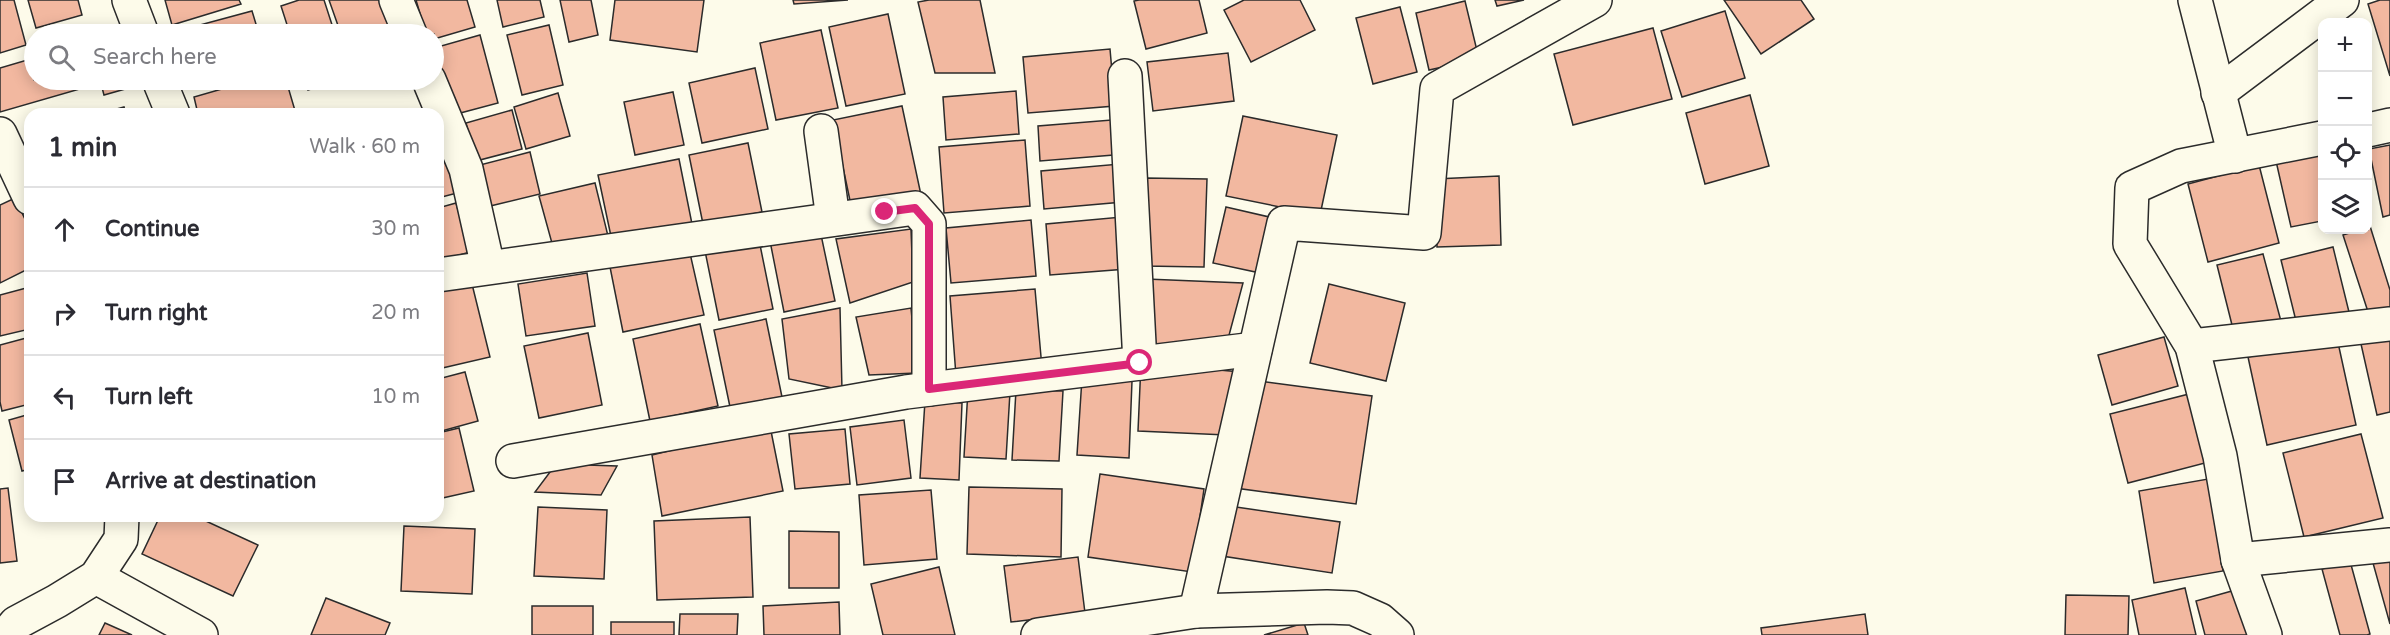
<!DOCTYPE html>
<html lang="en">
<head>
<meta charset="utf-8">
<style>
	body { margin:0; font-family:"Varela Round",sans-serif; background:#f7f7f7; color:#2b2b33 }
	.controls { position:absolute; right:18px; top:18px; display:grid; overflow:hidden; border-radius:12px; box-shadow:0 3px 15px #0003 }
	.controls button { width:54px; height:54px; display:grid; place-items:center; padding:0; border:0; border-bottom:2px solid #e1e1e2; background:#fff; color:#2b2b33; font:30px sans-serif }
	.stop { position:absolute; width:18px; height:18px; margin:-14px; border:4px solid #db2777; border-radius:50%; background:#fff }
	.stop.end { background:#db2777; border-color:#fff; box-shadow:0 2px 6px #0008 }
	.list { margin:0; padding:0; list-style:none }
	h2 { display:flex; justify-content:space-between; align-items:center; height:78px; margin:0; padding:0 24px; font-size:26px }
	h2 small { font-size:20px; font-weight:400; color:#7c7c81 }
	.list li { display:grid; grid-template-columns:39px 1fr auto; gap:18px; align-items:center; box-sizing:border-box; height:84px; padding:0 24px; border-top:2px solid #e1e1e2 }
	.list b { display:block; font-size:22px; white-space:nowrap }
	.list em { font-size:20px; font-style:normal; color:#7c7c81 }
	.icon { flex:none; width:33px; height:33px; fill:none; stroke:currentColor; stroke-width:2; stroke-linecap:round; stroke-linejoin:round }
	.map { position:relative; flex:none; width:2390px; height:635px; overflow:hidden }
	.search { position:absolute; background:#fff; box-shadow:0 3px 15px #0003; left:24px; top:24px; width:420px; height:66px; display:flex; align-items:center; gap:15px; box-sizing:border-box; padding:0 21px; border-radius:33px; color:#7c7c81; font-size:22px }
	.panel { position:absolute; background:#fff; box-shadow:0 3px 15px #0003; left:24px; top:108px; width:420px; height:414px; border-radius:18px }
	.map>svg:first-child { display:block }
	.building { fill:#f2b8a0; stroke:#2b2b2b; stroke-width:1.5 }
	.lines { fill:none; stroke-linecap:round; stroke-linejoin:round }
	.minor-casing { stroke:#2b2b2b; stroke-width:36 }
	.minor { stroke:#fdfbea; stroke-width:33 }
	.route { stroke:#db2777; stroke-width:8 }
</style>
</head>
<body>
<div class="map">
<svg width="2390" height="635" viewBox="0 0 2390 635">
	<rect width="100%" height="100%" fill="#fdfbea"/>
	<g class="building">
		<path d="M 0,0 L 14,0 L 26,45 L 0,53 Z"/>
		<path d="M 28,0 L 78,0 L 82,15 L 36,28 Z"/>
		<path d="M 165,0 L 239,0 L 241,4 L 172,25 Z"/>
		<path d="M 299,0 L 324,0 L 335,34 L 290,34 L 281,6 Z"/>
		<path d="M 329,0 L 392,0 L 404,34 L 341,34 Z"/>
		<path d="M 416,0 L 467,0 L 475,27 L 434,39 L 434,34 L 426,34 Z"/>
		<path d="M 497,0 L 540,0 L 544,17 L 503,27 Z"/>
		<path d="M 560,0 L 591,0 L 598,35 L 569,42 Z"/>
		<path d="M 615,0 L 704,0 L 697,52 L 610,40 Z"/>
		<path d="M 793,0 L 848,0 L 794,4 Z"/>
		<path d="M 929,0 L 980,0 L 995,73 L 935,73 L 918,2 Z"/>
		<path d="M 1139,0 L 1199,0 L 1207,33 L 1146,49 L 1134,1 Z"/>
		<path d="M 1244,0 L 1300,0 L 1315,30 L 1251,62 L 1224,10 Z"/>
		<path d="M 1495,0 L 1524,0 L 1497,6 Z"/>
		<path d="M 1724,0 L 1801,0 L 1814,19 L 1761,54 Z"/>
		<path d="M 2380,0 L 2390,0 L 2390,76 L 2368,4 Z"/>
		<path d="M 1465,1 L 1479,59 L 1429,70 L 1416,13 Z"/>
		<path d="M 1400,7 L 1417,72 L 1373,84 L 1356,18 Z"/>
		<path d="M 252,11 L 259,34 L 186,34 L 185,29 Z"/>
		<path d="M 1725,11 L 1745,78 L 1682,97 L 1661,31 Z"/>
		<path d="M 888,14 L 905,94 L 846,106 L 829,27 Z"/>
		<path d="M 549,25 L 563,85 L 522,95 L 507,35 Z"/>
		<path d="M 127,26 L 129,34 L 96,34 Z"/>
		<path d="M 1653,28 L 1672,99 L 1573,125 L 1554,54 Z"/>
		<path d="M 821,30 L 838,108 L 776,120 L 760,43 Z"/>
		<path d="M 480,35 L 498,103 L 449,116 L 434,58 L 434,48 Z"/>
		<path d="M 1110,49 L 1115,106 L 1028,113 L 1023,57 Z"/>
		<path d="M 1228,53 L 1234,101 L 1153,111 L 1147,62 Z"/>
		<path d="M 34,58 L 34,80 L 96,80 L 97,84 L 0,112 L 0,68 Z"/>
		<path d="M 755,68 L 768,129 L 702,143 L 689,83 Z"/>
		<path d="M 100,80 L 142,80 L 143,84 L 104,95 Z"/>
		<path d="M 253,80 L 286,80 L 296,114 L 198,114 L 194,97 Z"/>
		<path d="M 305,80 L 339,80 L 308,90 Z"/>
		<path d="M 1016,91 L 1019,134 L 946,140 L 943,97 Z"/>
		<path d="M 673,92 L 684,145 L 635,155 L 624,102 Z"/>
		<path d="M 558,93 L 570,136 L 526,149 L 514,107 Z"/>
		<path d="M 1750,95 L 1769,166 L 1705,184 L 1686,113 Z"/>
		<path d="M 902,106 L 921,195 L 852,210 L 833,120 Z"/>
		<path d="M 124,107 L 126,114 L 99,114 Z"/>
		<path d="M 512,110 L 522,149 L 476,161 L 466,123 Z"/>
		<path d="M 1243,116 L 1337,135 L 1320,215 L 1226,196 Z"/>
		<path d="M 1124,119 L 1126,154 L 1040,161 L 1038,126 Z"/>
		<path d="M 1025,140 L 1030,206 L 944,213 L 939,147 Z"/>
		<path d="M 748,143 L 762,212 L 703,224 L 689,155 Z"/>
		<path d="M 443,144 L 457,193 L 438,198 L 438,146 Z"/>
		<path d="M 2390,145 L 2390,215 L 2383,217 L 2369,149 Z"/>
		<path d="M 530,152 L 540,194 L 486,207 L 476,166 Z"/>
		<path d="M 2322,152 L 2322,221 L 2291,227 L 2276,161 Z"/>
		<path d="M 679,159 L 692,224 L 612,241 L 598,175 Z"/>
		<path d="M 1120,164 L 1123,202 L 1044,209 L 1041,171 Z"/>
		<path d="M 2259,165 L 2279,243 L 2208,262 L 2188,184 Z"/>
		<path d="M 1499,176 L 1501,245 L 1437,247 L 1435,179 Z"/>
		<path d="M 1146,178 L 1207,179 L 1204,267 L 1144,266 Z"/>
		<path d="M 595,183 L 609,240 L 553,247 L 539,196 Z"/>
		<path d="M 15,198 L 30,230 L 30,268 L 0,283 L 0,205 Z"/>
		<path d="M 456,203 L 470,252 L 438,261 L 438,208 Z"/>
		<path d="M 1226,207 L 1278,219 L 1265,274 L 1213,263 Z"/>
		<path d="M 1122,217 L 1127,269 L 1050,275 L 1046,224 Z"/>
		<path d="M 1031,220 L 1036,276 L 951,283 L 946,228 Z"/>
		<path d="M 2368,226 L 2370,226 L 2390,290 L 2390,315 L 2371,321 L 2343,235 L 2359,230 L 2368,230 Z"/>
		<path d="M 911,229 L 913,282 L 850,303 L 836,239 Z"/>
		<path d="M 820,230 L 835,301 L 784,312 L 770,241 Z"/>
		<path d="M 758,235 L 773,309 L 719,320 L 704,246 Z"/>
		<path d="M 687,240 L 704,315 L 623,332 L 608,257 Z"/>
		<path d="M 2333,247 L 2349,312 L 2297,325 L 2281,260 Z"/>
		<path d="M 2263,254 L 2282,325 L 2235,337 L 2217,265 Z"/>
		<path d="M 587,273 L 595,326 L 526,336 L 518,284 Z"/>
		<path d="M 1146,279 L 1243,283 L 1228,339 L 1144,352 Z"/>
		<path d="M 471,280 L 490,357 L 438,369 L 438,289 Z"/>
		<path d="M 1329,284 L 1405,303 L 1386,381 L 1310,363 Z"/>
		<path d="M 30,287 L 30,329 L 0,336 L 0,295 Z"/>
		<path d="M 1035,289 L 1042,368 L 956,376 L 950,296 Z"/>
		<path d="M 840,308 L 842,390 L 789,379 L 782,319 Z"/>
		<path d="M 911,308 L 917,373 L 869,375 L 856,317 Z"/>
		<path d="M 766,319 L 782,397 L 730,407 L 714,330 Z"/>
		<path d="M 700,324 L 718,406 L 650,421 L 633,339 Z"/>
		<path d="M 588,333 L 602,405 L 539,418 L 524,346 Z"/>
		<path d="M 30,337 L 30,404 L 2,411 L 0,402 L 0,345 Z"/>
		<path d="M 2164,337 L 2178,386 L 2112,405 L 2098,355 Z"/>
		<path d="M 2390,337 L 2390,412 L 2377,415 L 2361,344 Z"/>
		<path d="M 2337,338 L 2356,425 L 2267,445 L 2248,357 Z"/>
		<path d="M 1141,363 L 1241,372 L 1226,435 L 1138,431 Z"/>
		<path d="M 465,372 L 478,421 L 438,432 L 438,379 Z"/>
		<path d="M 1082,378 L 1132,381 L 1129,458 L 1077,455 Z"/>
		<path d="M 1251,380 L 1372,396 L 1356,504 L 1235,488 Z"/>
		<path d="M 968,390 L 1010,392 L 1006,459 L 964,457 Z"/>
		<path d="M 1016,390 L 1063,391 L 1059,461 L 1012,460 Z"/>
		<path d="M 2189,394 L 2205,463 L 2128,483 L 2110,414 Z"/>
		<path d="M 925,401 L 962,403 L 959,480 L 920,478 Z"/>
		<path d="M 30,414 L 30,469 L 22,471 L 9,420 Z"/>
		<path d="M 904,420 L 911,478 L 857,485 L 850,427 Z"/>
		<path d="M 770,426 L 783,491 L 662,516 L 652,455 Z"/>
		<path d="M 459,428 L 474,491 L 438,499 L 438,433 Z"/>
		<path d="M 845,429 L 850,484 L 795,489 L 789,434 Z"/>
		<path d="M 2361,434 L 2383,518 L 2304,537 L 2283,453 Z"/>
		<path d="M 556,464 L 617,466 L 601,495 L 535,492 Z"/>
		<path d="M 1100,474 L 1204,489 L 1192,572 L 1088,557 Z"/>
		<path d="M 2208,479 L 2223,571 L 2154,583 L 2139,491 Z"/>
		<path d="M 969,487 L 1062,489 L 1061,557 L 967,554 Z"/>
		<path d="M 8,488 L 17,561 L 0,563 L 0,489 Z"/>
		<path d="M 931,490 L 937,559 L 864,565 L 859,495 Z"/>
		<path d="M 1229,506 L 1340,522 L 1332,573 L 1222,556 Z"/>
		<path d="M 538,507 L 607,510 L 604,579 L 534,576 Z"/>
		<path d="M 160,516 L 195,516 L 258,545 L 233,596 L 142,554 Z"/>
		<path d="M 750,517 L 753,597 L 657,600 L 654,521 Z"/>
		<path d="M 404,526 L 475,529 L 472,594 L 401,591 Z"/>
		<path d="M 789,531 L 839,532 L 839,588 L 789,588 Z"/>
		<path d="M 1078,557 L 1085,613 L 1011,622 L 1004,566 Z"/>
		<path d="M 2390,558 L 2390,624 L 2373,563 Z"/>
		<path d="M 2350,561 L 2370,634 L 2367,635 L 2340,635 L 2322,569 Z"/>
		<path d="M 939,567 L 955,635 L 883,635 L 871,584 Z"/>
		<path d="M 2185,588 L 2196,635 L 2139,635 L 2132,600 Z"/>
		<path d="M 2239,589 L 2251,635 L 2205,635 L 2196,601 Z"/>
		<path d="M 2066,595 L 2129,596 L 2128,635 L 2065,635 Z"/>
		<path d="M 326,598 L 390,623 L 385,635 L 311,635 Z"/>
		<path d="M 839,602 L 840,635 L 764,635 L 763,606 Z"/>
		<rect x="532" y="606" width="61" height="29"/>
		<path d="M 680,614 L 738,614 L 737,635 L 679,635 Z"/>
		<path d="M 1865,614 L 1868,635 L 1762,635 L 1761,628 Z"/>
		<rect x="611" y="622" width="63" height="13"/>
		<path d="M 105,623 L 132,635 L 99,635 Z"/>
		<path d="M 1304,623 L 1308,635 L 1264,635 Z"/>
	</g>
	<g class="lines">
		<defs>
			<g id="minor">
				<path d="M 129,0 L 142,34"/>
				<path d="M 396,0 L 410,34"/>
				<path d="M 2195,0 L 2235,156"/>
				<path d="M 1125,76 L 1140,363"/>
				<path d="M 159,80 L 173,114"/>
				<path d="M 429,80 L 466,169 L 488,267"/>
				<path d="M 2218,93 L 2342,0"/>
				<path d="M 2368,130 L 2390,125"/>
				<path d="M 821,131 L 833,219"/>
				<path d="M 0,134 L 30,198"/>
				<path d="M 438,275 L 915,208 L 929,224 L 929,389"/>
				<path d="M 2192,346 L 2390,324"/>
				<path d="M 513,461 L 906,392 L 1255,349"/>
				<path d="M 2238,560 L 2390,545"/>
				<path d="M 96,577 L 201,635"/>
				<path d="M 1196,611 L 1284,223 L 1424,233 L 1437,89 L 1595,0"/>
				<path d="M 6,635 L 16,623 L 57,601 L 96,577 L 121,539 L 122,516"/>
				<path d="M 1038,635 L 1196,611 L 1327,607 L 1353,608 L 1380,620 L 1397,635"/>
				<path d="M 2265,635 L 2238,560 L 2220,456 L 2192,346 L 2130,244 L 2132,188 L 2181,166 L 2322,138"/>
			</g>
		</defs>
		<use href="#minor" class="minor-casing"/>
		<use href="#minor" class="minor"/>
	</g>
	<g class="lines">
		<path class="route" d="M 885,212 L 915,208 L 929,224 L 929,389 L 1140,363"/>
	</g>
</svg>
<div class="controls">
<button>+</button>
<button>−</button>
<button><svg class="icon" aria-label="locate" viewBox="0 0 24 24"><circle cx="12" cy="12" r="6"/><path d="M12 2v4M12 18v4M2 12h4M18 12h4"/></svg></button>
<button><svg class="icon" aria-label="layers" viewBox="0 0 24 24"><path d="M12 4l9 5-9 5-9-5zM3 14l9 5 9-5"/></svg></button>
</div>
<div class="stop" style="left:1140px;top:363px"></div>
<div class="stop end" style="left:885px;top:212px"></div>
<div class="search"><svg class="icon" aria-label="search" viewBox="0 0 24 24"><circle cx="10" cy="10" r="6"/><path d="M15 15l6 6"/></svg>Search here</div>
<section class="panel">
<h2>1 min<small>Walk · 60 m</small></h2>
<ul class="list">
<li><svg class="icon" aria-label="ahead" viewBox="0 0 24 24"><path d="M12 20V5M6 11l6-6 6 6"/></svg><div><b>Continue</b></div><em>30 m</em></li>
<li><svg class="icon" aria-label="right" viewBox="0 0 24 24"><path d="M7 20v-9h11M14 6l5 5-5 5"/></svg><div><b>Turn right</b></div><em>20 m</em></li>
<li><svg class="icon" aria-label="left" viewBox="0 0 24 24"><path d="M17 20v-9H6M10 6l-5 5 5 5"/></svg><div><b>Turn left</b></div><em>10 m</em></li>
<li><svg class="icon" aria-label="arrive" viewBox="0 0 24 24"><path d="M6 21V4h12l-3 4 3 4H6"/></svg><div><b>Arrive at destination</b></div></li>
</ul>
</section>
</div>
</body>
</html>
